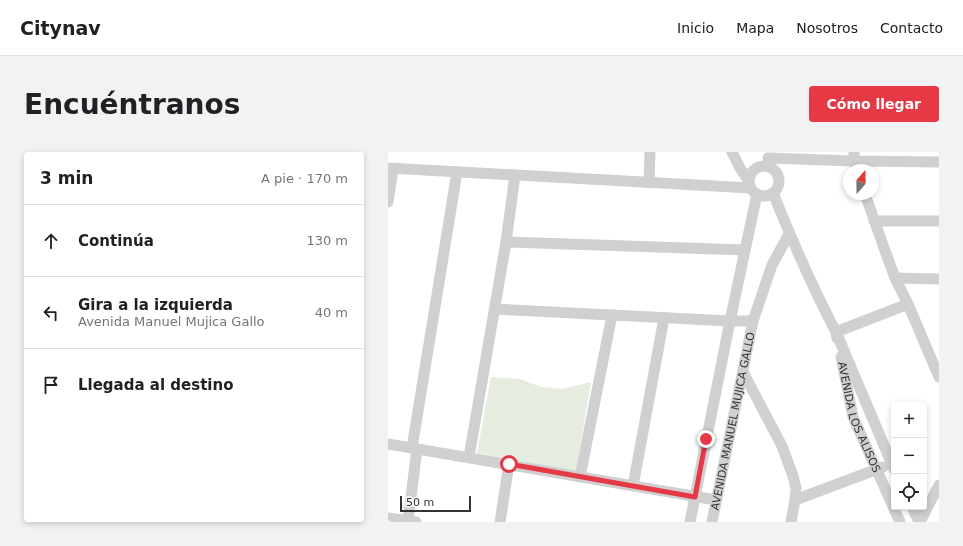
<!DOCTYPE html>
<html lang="es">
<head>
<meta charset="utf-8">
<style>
	body { margin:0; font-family:"DejaVu Sans",sans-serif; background:#f2f2f2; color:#202124 }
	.controls { position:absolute; right:12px; bottom:12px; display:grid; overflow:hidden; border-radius:4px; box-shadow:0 2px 6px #0003 }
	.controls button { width:36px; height:36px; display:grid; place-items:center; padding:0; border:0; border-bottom:1px solid #e0e0e0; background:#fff; color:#202124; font:20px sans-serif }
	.compass { position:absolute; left:455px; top:12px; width:36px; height:36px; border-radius:50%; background:#fff; box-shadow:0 2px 6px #0003; rotate:20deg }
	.scale { position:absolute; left:12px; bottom:10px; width:71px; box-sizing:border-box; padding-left:4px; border:2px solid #333; border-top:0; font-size:11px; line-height:14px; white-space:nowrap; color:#333; -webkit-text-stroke:3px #fff; paint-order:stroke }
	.stop { position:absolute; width:12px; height:12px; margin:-9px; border:3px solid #e63946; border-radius:50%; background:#fff }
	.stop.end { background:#e63946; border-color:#fff; box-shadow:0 1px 4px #0008 }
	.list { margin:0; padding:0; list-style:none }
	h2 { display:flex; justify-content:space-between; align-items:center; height:52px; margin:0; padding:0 16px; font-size:17px }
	h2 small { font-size:13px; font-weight:400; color:#757577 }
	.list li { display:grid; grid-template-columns:26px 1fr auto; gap:12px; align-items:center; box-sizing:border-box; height:72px; padding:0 16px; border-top:1px solid #e0e0e0 }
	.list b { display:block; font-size:15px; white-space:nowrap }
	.list p { margin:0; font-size:13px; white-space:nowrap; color:#757577 }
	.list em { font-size:13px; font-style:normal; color:#757577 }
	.icon { flex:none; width:22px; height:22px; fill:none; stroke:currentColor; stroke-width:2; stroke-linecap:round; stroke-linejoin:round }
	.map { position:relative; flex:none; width:551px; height:370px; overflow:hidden; border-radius:4px }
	header { display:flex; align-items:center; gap:24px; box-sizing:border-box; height:56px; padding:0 20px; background:#fff; border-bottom:1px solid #e0e0e0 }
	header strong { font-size:19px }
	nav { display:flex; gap:22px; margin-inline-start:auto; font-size:14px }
	.intro { display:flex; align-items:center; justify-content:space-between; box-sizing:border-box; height:96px; padding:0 24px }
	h1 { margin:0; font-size:28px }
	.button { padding:10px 18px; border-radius:4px; background:#e63946; color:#fff; font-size:14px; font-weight:700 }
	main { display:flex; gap:24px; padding:0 24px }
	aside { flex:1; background:#fff; border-radius:4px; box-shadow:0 2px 6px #0003 }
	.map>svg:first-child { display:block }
	.green { fill:#e6ecdf }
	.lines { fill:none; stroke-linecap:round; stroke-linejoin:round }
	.minor { stroke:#d0d0d0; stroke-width:11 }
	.route { stroke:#e63946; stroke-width:5 }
	.labels { text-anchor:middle; stroke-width:4; stroke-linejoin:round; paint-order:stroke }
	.street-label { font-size:11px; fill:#333; stroke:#fff }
</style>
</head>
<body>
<header>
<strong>Citynav</strong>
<nav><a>Inicio</a><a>Mapa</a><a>Nosotros</a><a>Contacto</a></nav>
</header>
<div class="intro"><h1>Encuéntranos</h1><a class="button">Cómo llegar</a></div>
<main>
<aside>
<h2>3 min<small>A pie · 170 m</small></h2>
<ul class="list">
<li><svg class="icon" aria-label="ahead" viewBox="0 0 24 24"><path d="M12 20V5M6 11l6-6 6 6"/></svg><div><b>Continúa</b></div><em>130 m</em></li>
<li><svg class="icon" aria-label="left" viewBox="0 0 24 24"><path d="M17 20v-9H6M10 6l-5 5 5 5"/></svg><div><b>Gira a la izquierda</b><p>Avenida Manuel Mujica Gallo</p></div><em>40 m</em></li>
<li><svg class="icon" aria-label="arrive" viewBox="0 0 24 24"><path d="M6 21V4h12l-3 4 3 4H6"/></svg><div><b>Llegada al destino</b></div></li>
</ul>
</aside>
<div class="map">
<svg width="551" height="370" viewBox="0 0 551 370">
	<rect width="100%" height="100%" fill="#fff"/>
	<path class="green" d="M 103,225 L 132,227 L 153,235 L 174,237 L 203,230 L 188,319 L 89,301 Z"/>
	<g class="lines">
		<g class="minor">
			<path d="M 344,0 L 352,16 L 360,28"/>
			<path d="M 466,0 L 466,9 L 469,18"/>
			<path d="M 380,6 L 466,9 L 551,10"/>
			<circle cx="376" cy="29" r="15"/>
			<path d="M 0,16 L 363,36"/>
			<path d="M 261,31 L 262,0"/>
			<path d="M 385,41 C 404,88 424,135 448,180 L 506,317"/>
			<path d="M 477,42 L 495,93 L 507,126 L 520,152 L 551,225"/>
			<path d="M 0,50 L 5,17"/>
			<path d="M 486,69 L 551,69"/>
			<path d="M 118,90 L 357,98"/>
			<path d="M 507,126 L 551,127"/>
			<path d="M 107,157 L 342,169 L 365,169 L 384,113 L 401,82"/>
			<path d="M 449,186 L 448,180 L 520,152"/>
			<path id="s1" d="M 453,205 L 465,265 L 512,370"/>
			<path d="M 355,220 L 394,294 L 405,324 L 408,336 L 407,348 L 403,370"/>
			<path d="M 0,292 L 328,348"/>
			<path d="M 24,296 L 69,20"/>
			<path d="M 81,305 L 118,90 L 127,23"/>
			<path d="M 192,325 L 224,163"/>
			<path d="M 245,334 L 276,166"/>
			<path d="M 407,348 L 495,315"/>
			<path d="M 524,355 L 531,370"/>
			<path d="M 0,366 L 28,370"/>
			<path d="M 20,369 L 29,297"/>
			<path d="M 112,370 L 121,312"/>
			<path d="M 302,370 L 342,169 L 369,42"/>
			<path id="s2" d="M 324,370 L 365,169"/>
			<path d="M 532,370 L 551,333"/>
		</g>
	</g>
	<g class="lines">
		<path class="route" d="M 121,312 L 307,345 L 318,287"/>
	</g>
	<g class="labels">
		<g class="street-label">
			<text dy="4" stroke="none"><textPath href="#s1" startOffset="63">AVENIDA LOS ALISOS</textPath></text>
			<text dy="4" stroke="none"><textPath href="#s2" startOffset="103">AVENIDA MANUEL MUJICA GALLO</textPath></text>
		</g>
	</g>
</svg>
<div class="controls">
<button>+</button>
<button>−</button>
<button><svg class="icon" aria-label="locate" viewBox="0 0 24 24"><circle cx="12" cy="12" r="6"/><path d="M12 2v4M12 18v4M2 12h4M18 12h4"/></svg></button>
</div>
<svg class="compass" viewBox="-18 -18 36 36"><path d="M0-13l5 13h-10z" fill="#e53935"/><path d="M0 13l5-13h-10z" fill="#757577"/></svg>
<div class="scale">50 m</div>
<div class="stop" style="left:121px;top:312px"></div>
<div class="stop end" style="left:318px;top:287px"></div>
</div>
</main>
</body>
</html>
